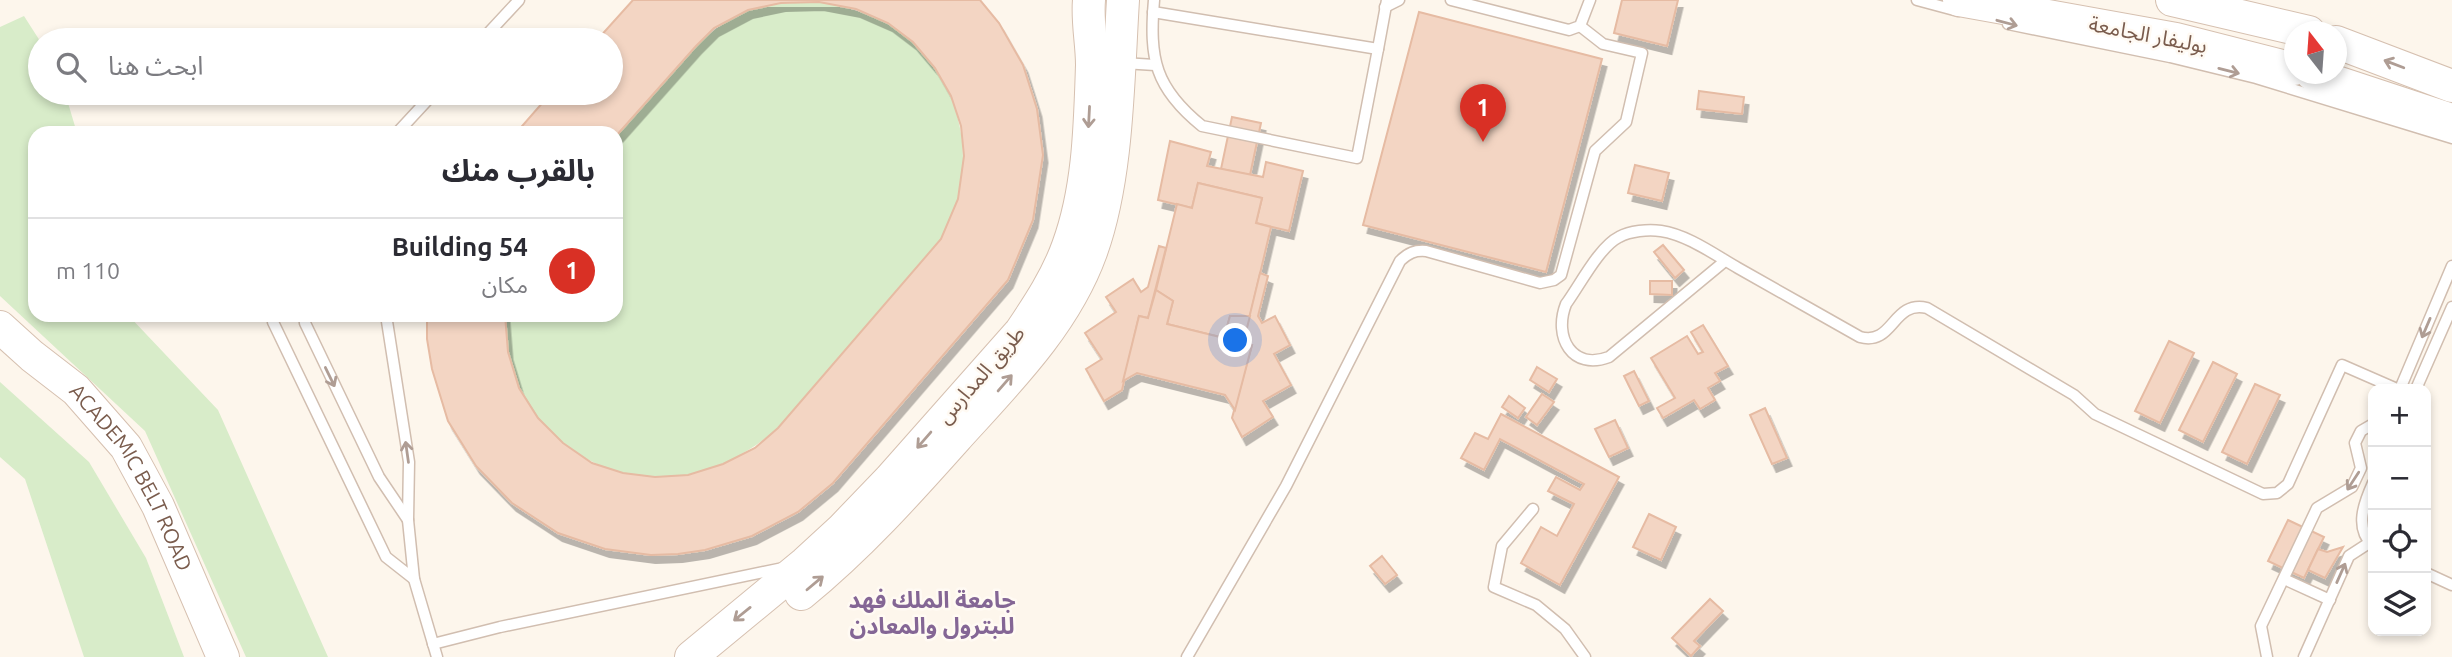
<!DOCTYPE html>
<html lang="ar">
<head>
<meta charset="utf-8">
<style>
	body { margin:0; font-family:Ubuntu,"Noto Sans Arabic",sans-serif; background:#f2f2f3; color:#2b2b33; direction:rtl }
	.controls { position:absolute; right:21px; bottom:21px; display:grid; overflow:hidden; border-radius:14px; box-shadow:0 4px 10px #0003 }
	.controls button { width:63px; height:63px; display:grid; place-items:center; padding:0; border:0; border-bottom:2px solid #e1e1e2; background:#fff; color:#2b2b33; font:35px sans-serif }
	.compass { position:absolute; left:2284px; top:21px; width:63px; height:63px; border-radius:50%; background:#fff; box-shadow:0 4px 10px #0003; rotate:343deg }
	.you { position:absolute; left:1236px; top:341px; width:24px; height:24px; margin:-18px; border:5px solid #fff; border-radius:50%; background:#1a73e8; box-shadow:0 0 0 10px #1a73e833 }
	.badge { display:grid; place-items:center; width:46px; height:46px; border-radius:50%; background:#d93025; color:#fff; font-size:23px; font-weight:700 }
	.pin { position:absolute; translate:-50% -58px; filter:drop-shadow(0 2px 4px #0008) }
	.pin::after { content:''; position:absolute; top:37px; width:24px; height:21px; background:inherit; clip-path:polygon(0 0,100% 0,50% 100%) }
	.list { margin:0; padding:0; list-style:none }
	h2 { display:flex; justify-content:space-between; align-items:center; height:91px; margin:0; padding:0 28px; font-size:30px }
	h2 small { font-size:23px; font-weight:400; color:#7c7c81 }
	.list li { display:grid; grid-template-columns:46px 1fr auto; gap:21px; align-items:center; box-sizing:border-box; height:105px; padding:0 28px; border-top:2px solid #e1e1e2 }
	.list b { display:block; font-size:26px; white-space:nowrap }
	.list p { margin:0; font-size:23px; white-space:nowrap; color:#7c7c81 }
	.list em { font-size:23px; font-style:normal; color:#7c7c81 }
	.icon { flex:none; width:38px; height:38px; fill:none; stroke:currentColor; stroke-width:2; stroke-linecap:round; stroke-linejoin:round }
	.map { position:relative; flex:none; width:2452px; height:657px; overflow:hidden; direction:ltr }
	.search { position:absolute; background:#fff; box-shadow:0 4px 10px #0003; left:28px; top:28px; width:595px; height:77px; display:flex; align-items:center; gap:18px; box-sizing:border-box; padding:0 24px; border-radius:38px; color:#7c7c81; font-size:26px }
	.panel { position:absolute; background:#fff; box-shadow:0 4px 10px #0003; left:28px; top:126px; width:595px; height:196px; border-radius:21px; direction:rtl }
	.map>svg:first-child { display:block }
	.green { fill:#d8ecc9 }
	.building { fill:#f3d5c3; stroke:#e6bba3; stroke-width:2; filter:url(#shadow) }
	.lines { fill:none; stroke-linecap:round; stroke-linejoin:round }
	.lane-casing { stroke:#d1beb0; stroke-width:13 }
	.secondary-casing { stroke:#d6c0b0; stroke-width:34 }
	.lane { stroke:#fff; stroke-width:10 }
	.secondary { stroke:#fff; stroke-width:32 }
	.oneway { stroke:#af9d94 }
	.labels { text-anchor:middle; stroke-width:5; stroke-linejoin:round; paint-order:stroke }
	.street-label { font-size:21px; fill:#7a5c4d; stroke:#fffaf3 }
	.neighbourhood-label { font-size:23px; font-weight:bold; fill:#846695; stroke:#fffaf3 }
</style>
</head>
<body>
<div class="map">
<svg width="2452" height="657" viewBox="0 0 2452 657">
	<defs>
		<filter id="shadow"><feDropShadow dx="4.5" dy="8" stdDeviation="0" flood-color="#0004"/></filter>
	</defs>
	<rect width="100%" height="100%" fill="#fdf6ec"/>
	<g class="green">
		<path d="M 819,2 C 877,13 912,28 943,82 C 970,129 970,191 941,239 C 936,248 927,255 920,263 C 905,281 890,298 875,315 C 843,353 810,391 778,428 C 751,451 723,467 688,475 C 621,490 548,449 519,388 C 509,366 505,339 505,315 L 616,315 L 616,136 C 649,99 702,26 749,10 C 771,3 795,3 819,2 Z"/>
		<path d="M 24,16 L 40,41 L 40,93 L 65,93 L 77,133 L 35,133 L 35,315 L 128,315 L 218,410 L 328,657 L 246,657 L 145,431 L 0,296 L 0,27 Z"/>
		<path d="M 0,382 L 89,462 L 146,558 L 184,657 L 84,657 L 25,479 L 0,457 Z"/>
	</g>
	<g class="building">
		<path d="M 633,0 L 980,0 L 999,23 L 1023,65 L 1037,109 L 1043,155 L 1033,220 L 1008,280 L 833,483 L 798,512 L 752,536 L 705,550 L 678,554 L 651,555 L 605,549 L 558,533 L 512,503 L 476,466 L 448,421 L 432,369 L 427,339 L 427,315 L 505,315 L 508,352 L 519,388 L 538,418 L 563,443 L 592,463 L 623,473 L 655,477 L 688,475 L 723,464 L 755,448 L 778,428 L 941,239 L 958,199 L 964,156 L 961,126 L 951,96 L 935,68 L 913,42 L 888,23 L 856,9 L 819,2 L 781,3 L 748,10 L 714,28 L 696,46 L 616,136 L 616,133 L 516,133 L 551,93 L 611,93 L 611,40 L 597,40 Z"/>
		<path d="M 1622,0 L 1678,0 L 1667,46 L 1614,33 Z"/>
		<path d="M 1419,12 L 1602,59 L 1546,272 L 1363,225 Z"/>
		<path d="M 1699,91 L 1744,97 L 1742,114 L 1697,109 Z"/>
		<path d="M 1232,117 L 1261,123 L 1250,175 L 1221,169 Z"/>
		<path d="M 1170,141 L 1211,152 L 1207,166 L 1263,177 L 1266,162 L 1303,171 L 1289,231 L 1256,223 L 1262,198 L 1198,183 L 1192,208 L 1158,200 Z"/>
		<path d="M 1635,165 L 1669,173 L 1662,201 L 1628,193 Z"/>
		<path d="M 1198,183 L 1262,198 L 1256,223 L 1271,227 L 1250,316 L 1230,316 L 1224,338 L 1167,324 L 1173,301 L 1156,290 L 1177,204 L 1192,208 Z"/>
		<path d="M 1663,245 L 1684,270 L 1675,278 L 1654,252 Z"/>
		<path d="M 1159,246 L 1166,248 L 1148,318 L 1139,316 L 1122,390 L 1104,401 L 1086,369 L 1102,359 L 1085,333 L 1116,312 L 1106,297 L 1133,279 L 1141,292 L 1148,287 Z"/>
		<path d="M 1260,273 L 1268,276 L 1258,316 L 1262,323 L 1275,316 L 1290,345 L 1274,354 L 1291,385 L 1263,401 L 1273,417 L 1242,437 L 1232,418 L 1252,345 L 1243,343 Z"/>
		<path d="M 1650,281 L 1672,281 L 1672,295 L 1650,294 Z"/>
		<path d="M 1156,290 L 1173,301 L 1167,324 L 1224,338 L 1230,316 L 1250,316 L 1243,343 L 1252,345 L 1235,410 L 1225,395 L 1137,373 L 1123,381 L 1139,316 L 1148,318 Z"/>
		<path d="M 1703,325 L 1728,366 L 1715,373 L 1720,381 L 1708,388 L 1715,400 L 1700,409 L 1694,400 L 1663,418 L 1657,408 L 1675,398 L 1651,358 L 1687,336 L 1698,354 L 1703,352 L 1691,332 Z"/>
		<path d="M 2169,341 L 2194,353 L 2160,423 L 2135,411 Z"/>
		<path d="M 2213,362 L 2237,374 L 2203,442 L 2179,430 Z"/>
		<path d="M 1537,367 L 1557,379 L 1549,392 L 1530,380 Z"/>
		<path d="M 1634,371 L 1649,401 L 1639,406 L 1624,376 Z"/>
		<path d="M 2255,384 L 2280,395 L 2247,464 L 2222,452 Z"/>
		<path d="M 1542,394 L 1554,402 L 1537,425 L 1526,417 Z"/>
		<path d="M 1509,396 L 1525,408 L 1518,418 L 1502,407 Z"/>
		<path d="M 1765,408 L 1787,458 L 1772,464 L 1750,415 Z"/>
		<path d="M 1501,414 L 1619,477 L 1560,585 L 1521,563 L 1541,527 L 1557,536 L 1574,504 L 1548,491 L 1556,477 L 1580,490 L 1584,484 L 1500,439 L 1484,470 L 1461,458 L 1475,433 L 1488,439 Z"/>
		<path d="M 1615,420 L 1628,448 L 1609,457 L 1595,429 Z"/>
		<path d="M 1649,514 L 1676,527 L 1661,560 L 1633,547 Z"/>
		<path d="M 2288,520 L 2324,537 L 2304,578 L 2268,561 Z"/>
		<path d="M 2343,547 L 2325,578 L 2308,570 L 2318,549 L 2327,552 Z"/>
		<path d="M 1382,556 L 1397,575 L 1385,584 L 1370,566 Z"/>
		<path d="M 1710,599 L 1723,611 L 1694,641 L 1700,646 L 1691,656 L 1672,638 Z"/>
	</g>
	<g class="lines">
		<defs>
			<g id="lane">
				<path d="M 1154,0 C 1149,59 1155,88 1202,126 L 1357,158 L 1378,49"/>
				<path d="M 1451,0 L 1569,30 L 1580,26 L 1590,0"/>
				<path d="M 1917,0 L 1958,11"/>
				<path d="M 1385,7 L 1399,0"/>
				<path d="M 1153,12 L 1378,49 L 1387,0"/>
				<path d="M 2008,24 L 2170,57 L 2256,78 L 2452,138"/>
				<path d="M 482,40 L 519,0"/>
				<path d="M 1123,63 L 1155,65"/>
				<path d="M 397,133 L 434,93"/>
				<path d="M 1725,261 L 1609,357 C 1572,371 1553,337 1566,304 C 1580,285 1599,247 1619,237 C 1630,231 1648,229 1661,231 C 1688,235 1715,255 1738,268 C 1779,291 1819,314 1860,337 C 1894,346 1892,300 1927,308 L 2074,395 L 2095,414 L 2263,494 L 2277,493 L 2288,484 L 2342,365 L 2397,389"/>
				<path d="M 274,315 L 273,322 L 386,557 L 414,579"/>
				<path d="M 304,315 L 305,323 L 379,477 L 408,520"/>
				<path d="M 386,315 L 409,462 L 408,520 L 414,579 L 437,657"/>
				<path d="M 2400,389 L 2452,266"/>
				<path d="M 2416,389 L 2452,307"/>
				<path d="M 2373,483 C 2364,503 2354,528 2373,546"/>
				<path d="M 1533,509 L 1502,546 L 1494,587 L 1536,605 L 1565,629 L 1585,657"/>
				<path d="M 2426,573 L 2452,585"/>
				<path d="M 2284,579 L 2330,600"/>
				<path d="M 433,644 L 500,627 L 783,568"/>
				<path d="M 1187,657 L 1286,486 L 1400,261 C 1408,253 1415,250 1426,251 L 1540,283 L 1554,280 L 1561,275 L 1595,151 L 1626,122 L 1642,53 L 1603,44 L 1580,26"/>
				<path d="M 2267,657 L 2261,626 L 2317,508 L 2352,487 L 2361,468 L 2355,443 L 2361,431 L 2373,424"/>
				<path d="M 2304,657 L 2349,556 L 2369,543"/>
			</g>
			<g id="secondary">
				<path d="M 1959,0 L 2176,39 L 2294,69"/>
				<path d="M 2172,0 L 2309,32"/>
				<path d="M 2336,42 L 2452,86"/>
				<path d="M 2312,74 L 2452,120"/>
				<path id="s1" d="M 0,327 L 32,356 L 76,390 L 126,447 L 158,506 L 223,657"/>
				<path d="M 801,594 C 859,547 908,492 958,436 C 1008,381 1065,324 1091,252 C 1118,178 1118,79 1123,0"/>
				<path d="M 691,657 L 805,563 L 842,529 L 890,479 L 1021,331 C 1039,304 1057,277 1068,246 C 1089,189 1090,125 1092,65 C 1092,43 1087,22 1089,0"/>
			</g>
		</defs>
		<use href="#lane" class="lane-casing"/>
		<use href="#secondary" class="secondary-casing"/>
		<use href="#lane" class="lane"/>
		<use href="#secondary" class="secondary"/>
	</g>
	<defs><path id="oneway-shaft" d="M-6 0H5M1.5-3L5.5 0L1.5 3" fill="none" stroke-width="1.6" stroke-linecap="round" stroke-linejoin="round" transform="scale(1.75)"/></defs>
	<g class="oneway">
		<use href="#oneway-shaft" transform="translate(2007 23) rotate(15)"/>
		<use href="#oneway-shaft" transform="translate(2394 64) rotate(-159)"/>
		<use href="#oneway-shaft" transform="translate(2229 71) rotate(14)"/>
		<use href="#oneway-shaft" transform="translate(1089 117) rotate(93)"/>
		<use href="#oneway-shaft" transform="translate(2426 328) rotate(113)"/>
		<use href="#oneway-shaft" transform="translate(330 377) rotate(64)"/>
		<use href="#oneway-shaft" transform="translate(1005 383) rotate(-49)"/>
		<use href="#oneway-shaft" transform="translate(924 440) rotate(131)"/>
		<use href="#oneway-shaft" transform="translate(407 452) rotate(-98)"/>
		<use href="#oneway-shaft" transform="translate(2353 481) rotate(123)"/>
		<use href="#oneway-shaft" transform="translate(2341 573) rotate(-66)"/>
		<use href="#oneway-shaft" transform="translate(815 583) rotate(-40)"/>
		<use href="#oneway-shaft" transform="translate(742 614) rotate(141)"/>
	</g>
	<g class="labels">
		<g class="street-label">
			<text transform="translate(2148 35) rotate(11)" y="7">بوليفار الجامعة</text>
			<text transform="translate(981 375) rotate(-49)" y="7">طريق المدارس</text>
			<text dy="7" stroke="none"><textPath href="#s1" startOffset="203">ACADEMIC BELT ROAD</textPath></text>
		</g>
		<g class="neighbourhood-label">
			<text x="932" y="608">جامعة الملك فهد<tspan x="932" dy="26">للبترول والمعادن</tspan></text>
		</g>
	</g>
</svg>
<div class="controls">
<button>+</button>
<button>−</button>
<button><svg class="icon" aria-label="locate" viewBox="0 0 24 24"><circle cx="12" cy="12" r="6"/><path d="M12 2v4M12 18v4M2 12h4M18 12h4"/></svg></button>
<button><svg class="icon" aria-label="layers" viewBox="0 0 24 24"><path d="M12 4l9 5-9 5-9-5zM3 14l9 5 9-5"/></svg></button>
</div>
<svg class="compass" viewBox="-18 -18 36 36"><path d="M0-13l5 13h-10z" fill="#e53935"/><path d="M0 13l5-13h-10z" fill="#7c7c81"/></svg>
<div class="you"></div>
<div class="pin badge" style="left:1483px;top:142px">1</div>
<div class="search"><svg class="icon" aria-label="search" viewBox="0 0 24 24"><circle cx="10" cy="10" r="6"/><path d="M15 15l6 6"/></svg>ابحث هنا</div>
<section class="panel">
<h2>بالقرب منك<small></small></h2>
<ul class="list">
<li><span class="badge">1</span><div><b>Building 54</b><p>مكان</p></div><em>110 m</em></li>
</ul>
</section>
</div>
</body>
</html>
